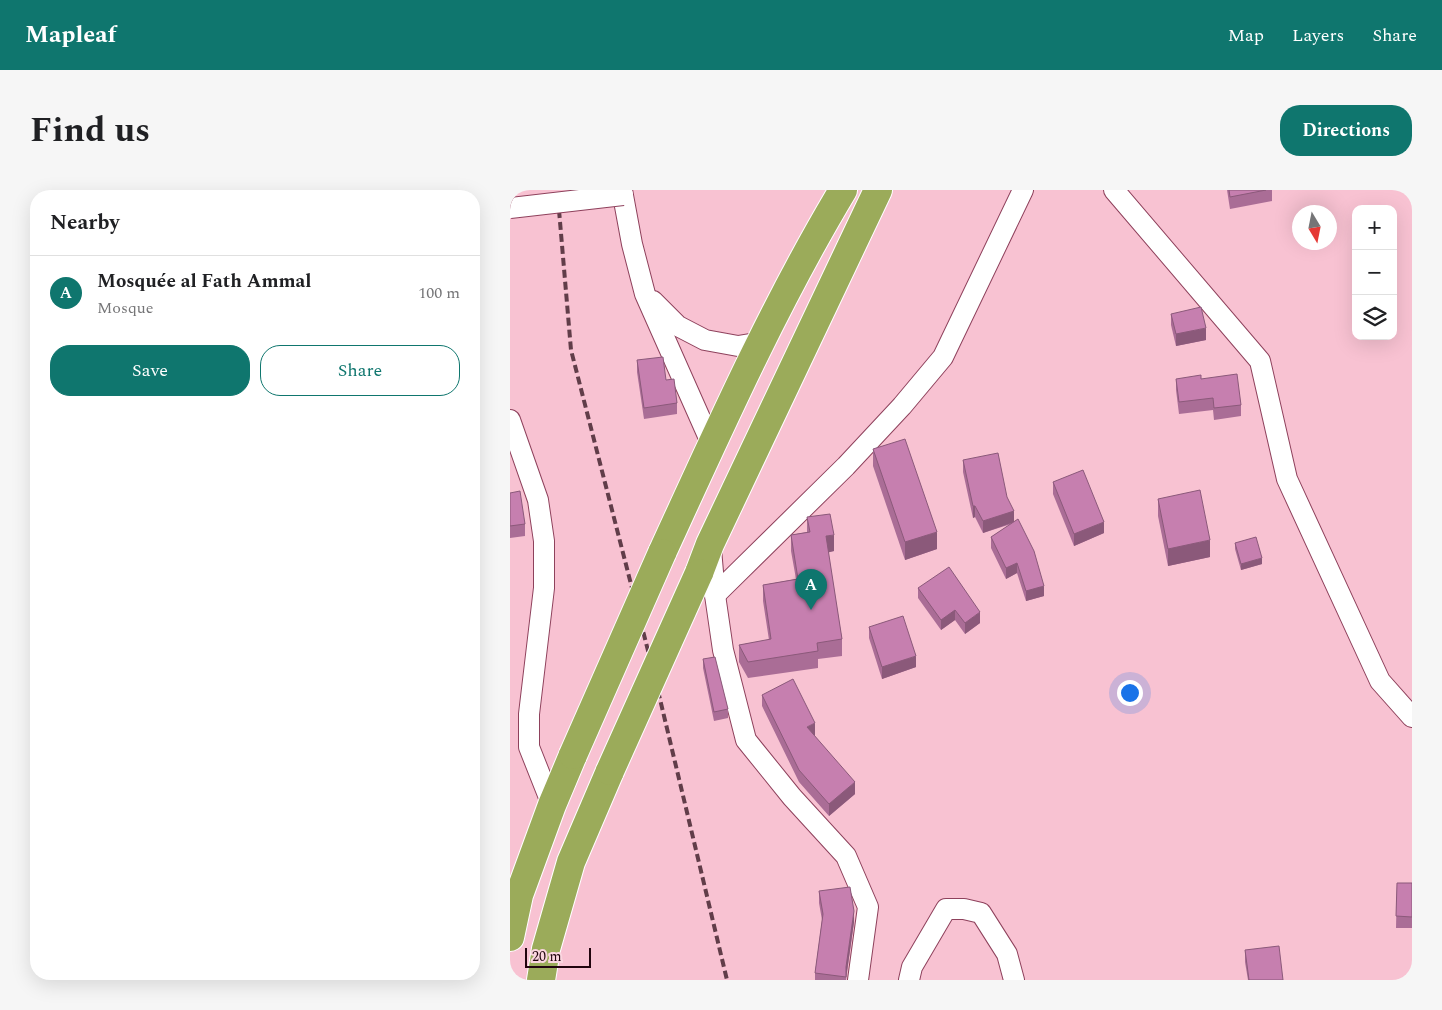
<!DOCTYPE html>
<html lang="en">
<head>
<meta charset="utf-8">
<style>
	body { margin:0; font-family:Spectral,serif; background:#f6f6f6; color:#202124 }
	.controls { position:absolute; right:15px; top:15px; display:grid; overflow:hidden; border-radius:10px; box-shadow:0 5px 20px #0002 }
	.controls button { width:45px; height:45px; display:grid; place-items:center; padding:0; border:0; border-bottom:1px solid #e0e0e0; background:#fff; color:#202124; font:25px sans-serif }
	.compass { position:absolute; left:782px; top:15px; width:45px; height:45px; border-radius:50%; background:#fff; box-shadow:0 5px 20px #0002; rotate:170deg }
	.scale { position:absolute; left:15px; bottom:12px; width:66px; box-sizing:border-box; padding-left:5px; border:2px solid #21040e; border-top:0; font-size:14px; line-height:18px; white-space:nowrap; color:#21040e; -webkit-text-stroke:4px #fad5df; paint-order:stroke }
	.you { position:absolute; left:619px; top:502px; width:18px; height:18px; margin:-12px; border:4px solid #fff; border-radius:50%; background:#1a73e8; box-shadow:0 0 0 8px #1a73e833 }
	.badge { display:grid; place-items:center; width:32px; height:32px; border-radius:50%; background:#0f766e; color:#fff; font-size:16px; font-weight:700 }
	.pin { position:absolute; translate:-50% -41px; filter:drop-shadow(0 1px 2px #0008) }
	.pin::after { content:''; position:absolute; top:26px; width:18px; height:15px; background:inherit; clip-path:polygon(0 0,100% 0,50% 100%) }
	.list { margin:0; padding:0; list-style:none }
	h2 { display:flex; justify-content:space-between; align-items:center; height:65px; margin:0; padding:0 20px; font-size:21px }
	h2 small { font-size:16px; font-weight:400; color:#757577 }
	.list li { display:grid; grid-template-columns:32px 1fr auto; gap:15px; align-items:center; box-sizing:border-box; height:75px; padding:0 20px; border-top:1px solid #e0e0e0 }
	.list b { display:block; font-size:19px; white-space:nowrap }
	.list p { margin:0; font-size:16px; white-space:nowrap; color:#757577 }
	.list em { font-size:16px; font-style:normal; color:#757577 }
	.actions { display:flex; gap:10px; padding:15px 20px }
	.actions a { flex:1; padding:11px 0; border:1px solid #0f766e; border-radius:20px; text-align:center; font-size:18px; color:#0f766e }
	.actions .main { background:#0f766e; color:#fff }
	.icon { flex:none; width:28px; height:28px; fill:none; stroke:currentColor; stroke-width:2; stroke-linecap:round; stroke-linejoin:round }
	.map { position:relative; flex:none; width:902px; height:790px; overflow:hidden; border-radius:20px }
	header { display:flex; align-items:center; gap:30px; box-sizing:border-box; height:70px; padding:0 25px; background:#0f766e; color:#fff }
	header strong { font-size:24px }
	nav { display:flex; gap:28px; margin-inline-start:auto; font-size:18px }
	.intro { display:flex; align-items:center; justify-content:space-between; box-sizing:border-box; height:120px; padding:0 30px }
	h1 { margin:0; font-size:35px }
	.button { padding:12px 22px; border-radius:20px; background:#0f766e; color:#fff; font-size:18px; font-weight:700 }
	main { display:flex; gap:30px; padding:0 30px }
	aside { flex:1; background:#fff; border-radius:20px; box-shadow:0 5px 20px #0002 }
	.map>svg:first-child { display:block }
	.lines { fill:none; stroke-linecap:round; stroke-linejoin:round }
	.minor-casing { stroke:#8e415c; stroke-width:22 }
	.trunk-casing { stroke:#fff; stroke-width:30 }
	.minor { stroke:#fff; stroke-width:20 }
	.trunk { stroke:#9bab5a; stroke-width:28 }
	.rail { stroke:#613d49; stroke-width:4; stroke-dasharray:8 4; stroke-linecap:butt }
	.minor-bridge-casing { stroke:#8e415c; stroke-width:22; stroke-linecap:butt }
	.trunk-bridge-casing { stroke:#fff; stroke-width:30; stroke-linecap:butt }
	.minor-bridge { stroke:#fff; stroke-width:20 }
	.trunk-bridge { stroke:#9bab5a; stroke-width:28 }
	.wall { fill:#aa6d96 }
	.shaded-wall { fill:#8b597a }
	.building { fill:#c67faf; stroke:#8b597a }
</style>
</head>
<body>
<header>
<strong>Mapleaf</strong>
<nav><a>Map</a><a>Layers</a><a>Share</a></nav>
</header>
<div class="intro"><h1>Find us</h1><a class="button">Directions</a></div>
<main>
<aside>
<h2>Nearby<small></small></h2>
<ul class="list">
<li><span class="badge">A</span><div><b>Mosquée al Fath Ammal</b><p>Mosque</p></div><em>100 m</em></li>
</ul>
<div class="actions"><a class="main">Save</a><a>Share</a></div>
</aside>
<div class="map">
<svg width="902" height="790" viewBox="0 0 902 790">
	<rect width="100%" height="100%" fill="#f8c2d2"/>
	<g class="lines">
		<defs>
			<g id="minor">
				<path d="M 112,0 L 122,54 L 135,104 L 202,255"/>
				<path d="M 604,0 L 750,171 L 777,289 L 870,491 L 902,527"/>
				<path d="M 143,111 L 168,136 L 195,150 L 228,156 L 252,152"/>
				<path d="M 0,230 L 28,310 L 34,351 L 34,398 L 19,524 L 19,557 L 42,615"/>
				<path d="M 201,359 L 205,405 L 213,460 L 236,550 L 282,607 L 336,666 L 358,717 L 348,790"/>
				<path d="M 205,405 L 336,276 L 392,216 L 433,167 L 513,0"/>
				<path d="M 399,790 L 402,777 L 436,719 L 454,719 L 471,723 L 497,764 L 504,790"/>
			</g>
			<g id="trunk">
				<path d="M 152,363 C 208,241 264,115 333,0"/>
				<path d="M 189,383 L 200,354 L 368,0"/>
				<path d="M 0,747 L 9,705 L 42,615 L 63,565"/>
				<path d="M 31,790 L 36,759 L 61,672 L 100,581"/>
			</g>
		</defs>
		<use href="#minor" class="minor-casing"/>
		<use href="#trunk" class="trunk-casing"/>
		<use href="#minor" class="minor"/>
		<use href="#trunk" class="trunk"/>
		<path class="rail" d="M 49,20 L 61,160 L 144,484 L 217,790"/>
		<defs>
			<path id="minor-bridge" d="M 0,18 L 113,5"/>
			<g id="trunk-bridge">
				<path d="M 63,565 L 152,363"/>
				<path d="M 100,581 L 189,383"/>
			</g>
		</defs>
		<use href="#minor-bridge" class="minor-bridge-casing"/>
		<use href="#trunk-bridge" class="trunk-bridge-casing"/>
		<use href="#minor-bridge" class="minor-bridge"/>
		<use href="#trunk-bridge" class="trunk-bridge"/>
	</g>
	<g class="wall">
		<path d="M 717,0 L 762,0 L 762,11 L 720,19 Z"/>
		<path d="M 661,124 L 696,150 L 666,156 L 661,135 Z"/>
		<path d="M 127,170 L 156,190 L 167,213 L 167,224 L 134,229 L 127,182 Z"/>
		<path d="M 666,189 L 691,189 L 731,215 L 731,226 L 704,230 L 703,220 L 669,224 L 666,200 Z"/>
		<path d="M 363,259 L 427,359 L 395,370 L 363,276 Z"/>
		<path d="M 453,270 L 497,307 L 504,331 L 534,406 L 516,411 L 507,383 L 496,389 L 481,358 L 481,347 L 501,334 L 473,343 L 465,327 L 463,328 L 453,282 Z"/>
		<path d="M 543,292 L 594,343 L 564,356 L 543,304 Z"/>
		<path d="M 0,303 L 15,334 L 15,346 L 0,348 Z"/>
		<path d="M 648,309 L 700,367 L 658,376 L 648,326 Z"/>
		<path d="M 297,327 L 324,361 L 318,362 L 332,449 L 332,466 L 308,469 L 308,478 L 238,488 L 229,472 L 229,455 L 259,450 L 253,411 L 253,395 L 286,389 L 281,361 L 281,345 L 297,342 Z"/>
		<path d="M 725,353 L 752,374 L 731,380 L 725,359 Z"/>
		<path d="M 408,398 L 470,433 L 455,444 L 445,430 L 431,440 L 408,408 Z"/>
		<path d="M 359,437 L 406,477 L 372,489 L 359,448 Z"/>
		<path d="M 193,469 L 218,519 L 218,528 L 204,531 L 193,478 Z"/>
		<path d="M 252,505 L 305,545 L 304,545 L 345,604 L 319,626 L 289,592 L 252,516 Z"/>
		<path d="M 887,693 L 902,693 L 902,738 L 886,738 Z"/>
		<path d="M 309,701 L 344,732 L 336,790 L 305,790 L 305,783 L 312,730 L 309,713 Z"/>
		<path d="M 735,760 L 773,790 L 738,790 L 735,772 Z"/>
	</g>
	<g class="shaded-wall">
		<path d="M 696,138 L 696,150 L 666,156 L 666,144 Z"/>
		<path d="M 463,316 L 465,316 L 465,327 L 463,328 Z"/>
		<path d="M 504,321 L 504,332 L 473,343 L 473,331 Z"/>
		<path d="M 594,332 L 594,343 L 564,356 L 564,344 Z"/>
		<path d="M 427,342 L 427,359 L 395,370 L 395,352 Z"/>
		<path d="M 324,345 L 324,361 L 316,363 L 316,346 Z"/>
		<path d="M 700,350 L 700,367 L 658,376 L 658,359 Z"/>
		<path d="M 752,368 L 752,374 L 731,380 L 731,374 Z"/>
		<path d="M 507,373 L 507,383 L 496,389 L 496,378 Z"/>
		<path d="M 534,396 L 534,406 L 516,411 L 516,401 Z"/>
		<path d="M 445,420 L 445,430 L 431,440 L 431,430 Z"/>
		<path d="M 470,422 L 470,433 L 455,444 L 455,433 Z"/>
		<path d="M 406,466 L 406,477 L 372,489 L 372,477 Z"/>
		<path d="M 305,533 L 305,545 L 297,549 L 297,537 Z"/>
		<path d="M 345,592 L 345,604 L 319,626 L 319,614 Z"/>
		<path d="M 344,721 L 344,732 L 336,788 L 336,777 Z"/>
	</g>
	<g class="building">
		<path d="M 719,0 L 756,0 L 720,7 Z"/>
		<path d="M 691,117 L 696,138 L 666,144 L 661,124 Z"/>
		<path d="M 153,167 L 156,190 L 164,189 L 167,213 L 134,218 L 127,170 Z"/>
		<path d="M 727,184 L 731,215 L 704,218 L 703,208 L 669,212 L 666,189 L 691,185 L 691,189 Z"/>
		<path d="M 395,249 L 427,342 L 395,352 L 363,259 Z"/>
		<path d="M 488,263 L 497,307 L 504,321 L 473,331 L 465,316 L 463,316 L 453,270 Z"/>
		<path d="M 573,280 L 594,332 L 564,344 L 543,292 Z"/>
		<path d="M 690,300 L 700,350 L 658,359 L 648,309 Z"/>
		<path d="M 10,301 L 15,334 L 0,336 L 0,303 Z"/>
		<path d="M 320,324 L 324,345 L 316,346 L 332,449 L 307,453 L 308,461 L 238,472 L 229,455 L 261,449 L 253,395 L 288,389 L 281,345 L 300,342 L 297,327 Z"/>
		<path d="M 508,329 L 524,361 L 534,396 L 516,401 L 507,373 L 496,378 L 481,347 Z"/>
		<path d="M 746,347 L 752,368 L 731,374 L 725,353 Z"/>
		<path d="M 439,377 L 470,422 L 455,433 L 445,420 L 431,430 L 408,398 Z"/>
		<path d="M 393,426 L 406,466 L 372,477 L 359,437 Z"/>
		<path d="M 205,467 L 218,519 L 204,522 L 193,469 Z"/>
		<path d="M 283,489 L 305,533 L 297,537 L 345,592 L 319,614 L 289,580 L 252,505 Z"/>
		<path d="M 887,693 L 902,693 L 902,727 L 886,726 Z"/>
		<path d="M 340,697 L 344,721 L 336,777 L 336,787 L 305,783 L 313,724 L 309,701 Z"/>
		<path d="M 769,756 L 773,790 L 739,790 L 735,760 Z"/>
	</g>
</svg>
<div class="controls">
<button>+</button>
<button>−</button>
<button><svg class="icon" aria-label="layers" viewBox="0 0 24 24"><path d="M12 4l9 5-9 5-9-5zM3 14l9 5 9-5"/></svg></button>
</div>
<svg class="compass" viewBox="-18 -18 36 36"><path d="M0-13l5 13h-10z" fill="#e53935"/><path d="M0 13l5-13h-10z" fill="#757577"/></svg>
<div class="scale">20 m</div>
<div class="you"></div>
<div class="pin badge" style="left:301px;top:420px">A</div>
</div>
</main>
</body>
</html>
